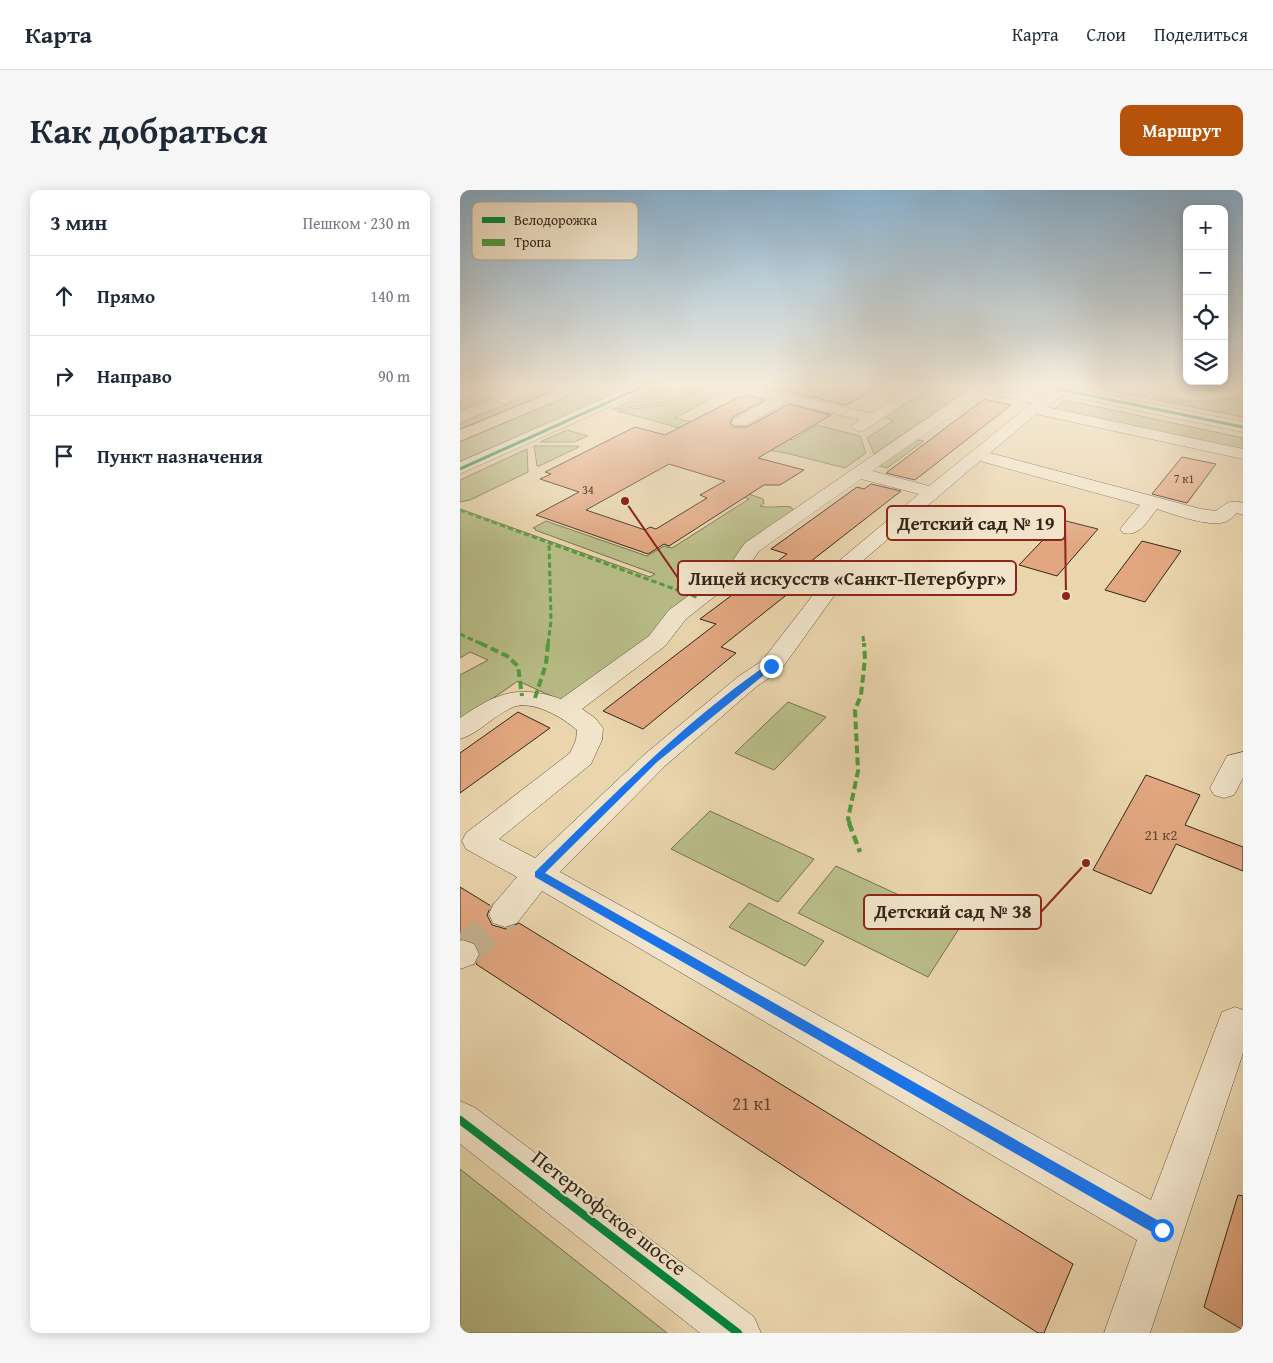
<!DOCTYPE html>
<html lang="ru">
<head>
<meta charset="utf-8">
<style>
	body { margin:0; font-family:"Gentium Book Plus",serif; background:#f6f6f7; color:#1f2937 }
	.controls { position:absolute; right:15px; top:15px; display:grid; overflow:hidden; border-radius:10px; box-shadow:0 2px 12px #0003 }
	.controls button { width:45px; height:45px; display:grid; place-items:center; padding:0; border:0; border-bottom:1px solid #e0e1e3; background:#fff; color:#1f2937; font:25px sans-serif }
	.stop { position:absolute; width:15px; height:15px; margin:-11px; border:4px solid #1a73e8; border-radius:50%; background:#fff }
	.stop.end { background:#1a73e8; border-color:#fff; box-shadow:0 1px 5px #0008 }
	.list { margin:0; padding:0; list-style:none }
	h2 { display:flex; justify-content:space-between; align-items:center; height:65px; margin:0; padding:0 20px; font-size:21px }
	h2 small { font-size:16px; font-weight:400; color:#747a83 }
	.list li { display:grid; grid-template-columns:32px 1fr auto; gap:15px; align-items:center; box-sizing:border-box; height:80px; padding:0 20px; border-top:1px solid #e0e1e3 }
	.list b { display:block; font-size:19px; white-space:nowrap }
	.list em { font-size:16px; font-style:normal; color:#747a83 }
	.icon { flex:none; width:28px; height:28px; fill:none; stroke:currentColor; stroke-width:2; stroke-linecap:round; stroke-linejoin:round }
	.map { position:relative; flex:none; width:783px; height:1143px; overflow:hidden; border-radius:10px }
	header { display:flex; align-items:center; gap:30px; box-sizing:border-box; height:70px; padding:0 25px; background:#fff; border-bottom:1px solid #e0e1e3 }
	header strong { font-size:24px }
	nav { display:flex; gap:28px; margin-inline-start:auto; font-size:18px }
	.intro { display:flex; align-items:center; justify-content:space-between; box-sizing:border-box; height:120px; padding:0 30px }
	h1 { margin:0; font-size:35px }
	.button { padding:12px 22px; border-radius:10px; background:#b45309; color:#fff; font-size:18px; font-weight:700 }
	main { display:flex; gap:30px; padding:0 30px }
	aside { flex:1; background:#fff; border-radius:10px; box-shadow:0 2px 12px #0003 }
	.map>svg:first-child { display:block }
	.green { fill:#b9bd88; stroke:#757250 }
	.building { fill:#e2a781; stroke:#312619; fill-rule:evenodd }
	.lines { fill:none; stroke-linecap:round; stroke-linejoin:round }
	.minor-tunnel { stroke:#c5b28f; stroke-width:33; stroke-dasharray:33 17; stroke-linecap:butt }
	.minor-casing { stroke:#5f523e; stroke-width:1 }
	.major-casing { stroke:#312619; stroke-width:1 }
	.minor { fill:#f1e4ca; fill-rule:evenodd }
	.major { fill:#ead5ad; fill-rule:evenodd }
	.quiet-far2 { stroke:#509c3e; stroke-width:3; stroke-dasharray:5.5 3; stroke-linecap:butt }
	.quiet-far1 { stroke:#509c3e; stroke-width:4; stroke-dasharray:8 4; stroke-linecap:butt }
	.quiet { stroke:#509c3e; stroke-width:4.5; stroke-dasharray:9 4.5; stroke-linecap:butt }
	.cycleway-far1-casing { stroke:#f1e4ca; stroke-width:5 }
	.cycleway-casing { stroke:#f1e4ca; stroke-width:11 }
	.cycleway-far1 { stroke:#00873e; stroke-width:3 }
	.cycleway { stroke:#00873e; stroke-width:8 }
	.route { fill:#1a73e8 }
	.labels { text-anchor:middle; stroke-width:4.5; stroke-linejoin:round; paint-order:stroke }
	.far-number-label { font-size:12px; fill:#5d4633 }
	.number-label { font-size:15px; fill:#5d4633 }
	.near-number-label { font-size:18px; fill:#5d4633 }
	.near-street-label { font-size:21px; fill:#312619; stroke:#f1e4ca }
	.key { fill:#f1e4ca; stroke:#b7ab95; stroke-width:1 }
	.key-label { font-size:14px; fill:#312619 }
	.leader { fill:none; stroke:#8f2418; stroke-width:2 }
	.callout-dot { fill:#8f2418; stroke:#f1e4ca; stroke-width:2 }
	.callout { fill:#f1e4ca; stroke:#8f2418; stroke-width:2 }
	.callout-label { font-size:19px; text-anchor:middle; font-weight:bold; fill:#312619 }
</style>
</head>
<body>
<header>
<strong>Карта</strong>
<nav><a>Карта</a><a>Слои</a><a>Поделиться</a></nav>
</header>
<div class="intro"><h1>Как добраться</h1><a class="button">Маршрут</a></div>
<main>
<aside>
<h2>3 мин<small>Пешком · 230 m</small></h2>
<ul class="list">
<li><svg class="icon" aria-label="ahead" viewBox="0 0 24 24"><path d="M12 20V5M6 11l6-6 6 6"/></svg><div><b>Прямо</b></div><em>140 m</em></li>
<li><svg class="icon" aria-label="right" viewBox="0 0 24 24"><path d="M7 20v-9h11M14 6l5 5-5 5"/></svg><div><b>Направо</b></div><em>90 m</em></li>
<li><svg class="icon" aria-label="arrive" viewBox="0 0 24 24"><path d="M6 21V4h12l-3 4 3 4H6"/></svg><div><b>Пункт назначения</b></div></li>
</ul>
</aside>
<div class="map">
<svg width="783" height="1143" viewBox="0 0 783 1143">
	<rect width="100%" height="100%" fill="#ead5ad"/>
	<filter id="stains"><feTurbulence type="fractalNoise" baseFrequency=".004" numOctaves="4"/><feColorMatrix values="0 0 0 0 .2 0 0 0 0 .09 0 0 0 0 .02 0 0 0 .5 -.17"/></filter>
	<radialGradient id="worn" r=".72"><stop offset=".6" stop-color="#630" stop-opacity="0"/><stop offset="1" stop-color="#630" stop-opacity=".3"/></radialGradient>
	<g class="green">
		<path d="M 89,197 L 102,197 L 0,239 L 0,233 Z"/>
		<path d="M 129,197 L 173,197 L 0,274 L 0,252 Z"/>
		<path d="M 200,197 L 267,197 L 236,202 L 201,213 L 151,220 Z"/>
		<path d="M 470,197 L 511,198 L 414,264 L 407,248 L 433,231 L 424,227 Z"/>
		<path d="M 646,197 L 666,197 L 693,202 L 687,208 L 643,199 Z"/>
		<path d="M 266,201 L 215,228 L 284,246 L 295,240 L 333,250 L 357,235 L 400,246 L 406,263 L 385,278 L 326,263 L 284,256 L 158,221 L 203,215 L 234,204 Z"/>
		<path d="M 697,203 L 773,206 L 783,212 L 783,227 L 691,209 Z"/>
		<path d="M 15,204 L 28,208 L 28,210 L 0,221 L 0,210 Z"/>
		<path d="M 605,210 L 783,248 L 783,262 L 592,221 Z"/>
		<path d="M 107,240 L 128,246 L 114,252 L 80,252 Z"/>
		<path d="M 452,249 L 464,251 L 427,278 L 416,275 Z"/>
		<path d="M 74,256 L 117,256 L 119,257 L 79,276 L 77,276 Z"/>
		<path d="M 67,259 L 68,282 L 10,310 L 0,312 L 0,290 Z"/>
		<path d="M 275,299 L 303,309 L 304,313 L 300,316 C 311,319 320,315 331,317 L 334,321 L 205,436 L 105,512 L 58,491 L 0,531 L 0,485 L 28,470 L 10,462 L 0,468 L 0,319 L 190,387 L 195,384 L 75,340 L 76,339 L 73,338 L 86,331 L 187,366 L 204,356 L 212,358 L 289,309 L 270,303 Z"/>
		<path d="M 328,512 L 366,527 L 314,580 L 275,563 Z"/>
		<path d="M 250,621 L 354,669 L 318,712 L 211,659 Z"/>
		<path d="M 376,676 L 502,734 L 468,787 L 338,723 Z"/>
		<path d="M 289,713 L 364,751 L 345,776 L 269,737 Z"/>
		<path d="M 0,979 L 207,1143 L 0,1143 Z"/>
	</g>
	<g class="building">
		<path d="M 320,197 L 418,197 L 386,215 L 322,200 Z"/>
		<path d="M 288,206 L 305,210 L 273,227 L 270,233 L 274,237 L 287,237 L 329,214 L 371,225 L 298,268 L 344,280 L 320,295 L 304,295 L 209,356 L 204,354 L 188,364 L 76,325 L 119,302 L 80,289 L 91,284 L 85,282 L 175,237 L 205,245 L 279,207 ZM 209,274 L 265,291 L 240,305 L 247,308 L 196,339 L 190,337 L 185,340 L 126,320 Z"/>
		<path d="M 524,209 L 551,215 L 455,290 L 426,283 Z"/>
		<path d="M 722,267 L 756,274 L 727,313 L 692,304 Z"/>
		<path d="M 411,294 L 441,301 L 332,386 L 344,391 L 261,457 L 276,463 L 183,539 L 143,521 L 256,434 L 240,429 L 327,364 L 311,359 L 397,297 L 404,299 Z"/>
		<path d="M 602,330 L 638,339 L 597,386 L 559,375 Z"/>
		<path d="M 682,351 L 721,361 L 685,412 L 645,400 Z"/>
		<path d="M 58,522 L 90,538 L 0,603 L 0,563 Z"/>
		<path d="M 686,585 L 740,605 L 725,635 L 783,657 L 783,681 L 716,654 L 691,704 L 633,680 Z"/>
		<path d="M 0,697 L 31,716 L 27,725 L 32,735 L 46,739 L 59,733 L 613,1074 L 584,1143 L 578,1143 L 16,774 L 21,763 L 16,753 L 0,749 Z"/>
		<path d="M 778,1005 L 783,1006 L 783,1140 L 744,1117 Z"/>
	</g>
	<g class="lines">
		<path class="minor-tunnel" d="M 2,764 L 45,724"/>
		<defs>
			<g id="minor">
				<path d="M 5,197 L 25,197 L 50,206 L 53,209 L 45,214 L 40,212 L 7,200 Z"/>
				<path d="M 170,197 L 189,197 L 187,200 L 0,284 L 0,272 Z"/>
				<path d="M 273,197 L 298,197 L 411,223 L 452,197 L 469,197 L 405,240 L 399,242 L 391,237 L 400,230 L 327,212 L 286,235 L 274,235 L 272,232 L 274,229 L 311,209 L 275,200 Z"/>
				<path d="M 509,197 L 536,197 L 582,206 L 588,201 L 583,200 L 581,197 L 608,197 L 783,232 L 783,242 L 603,205 L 586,217 L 783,259 L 783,269 L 576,224 L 530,263 L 741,319 L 756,321 C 766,313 771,309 783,313 L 783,325 L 777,323 C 774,326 771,329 767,331 C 753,339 713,324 697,319 C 687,331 680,347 663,343 L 660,339 L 680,315 L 520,271 L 394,378 L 320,481 L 297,496 L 205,576 L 100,682 L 691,1010 L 762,822 L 775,817 L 783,820 L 783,863 L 690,1143 L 644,1143 L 677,1050 L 82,701 L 57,733 L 45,737 L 33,733 L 29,724 L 33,715 L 57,687 L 6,659 L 2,651 L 6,643 L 110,563 L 116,550 L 117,540 C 102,527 73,510 53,517 C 46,520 39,525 33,529 C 22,537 13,545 0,549 L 0,528 C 37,503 57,494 101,509 L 189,446 L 209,420 L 269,376 L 285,353 L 510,199 ZM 524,203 L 572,213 L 469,296 L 412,281 ZM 401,289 L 459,304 L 380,370 L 302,471 L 279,486 L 185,564 L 75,668 L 39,649 L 131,574 L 142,550 L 143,538 L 135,528 L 122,519 L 205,456 L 226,429 L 283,384 L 299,361 Z"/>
				<path d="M 676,197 L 705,197 L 732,201 L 783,197 L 783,206 L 732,211 L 678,200 Z"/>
				<path d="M 783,562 L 783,588 L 774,605 L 764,608 L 754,605 L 750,598 L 767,566 Z"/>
				<path d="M 2,750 L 14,754 L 19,764 L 14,774 L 0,779 L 0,751 Z"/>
				<path d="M 0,911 L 14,917 L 294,1127 L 301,1143 L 240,1143 L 0,954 Z"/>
			</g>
			<path id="major" d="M 105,197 L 124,197 L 122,200 L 0,251 L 0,240 Z"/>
		</defs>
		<use href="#minor" class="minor-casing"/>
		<use href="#major" class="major-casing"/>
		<use href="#minor" class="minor"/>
		<use href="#major" class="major"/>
		<g class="quiet-far2">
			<path d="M 0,320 L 239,408"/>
			<path d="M 0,444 L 22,454"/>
			<path d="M 403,446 L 404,454"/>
			<path d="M 88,454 L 91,431 L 89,353"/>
		</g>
		<g class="quiet-far1">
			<path d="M 20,453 L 47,466 L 58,476 L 62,506"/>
			<path d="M 75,508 L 86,474 L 88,453"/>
			<path d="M 390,634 L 388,629 L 398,581 L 395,520 L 401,505 L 405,469 L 404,453"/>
		</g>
		<path class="quiet" d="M 389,633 L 400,662"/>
		<defs>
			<g id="cycleway-far1">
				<path d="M 588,197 L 783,237"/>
				<path d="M 0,279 L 182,197"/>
			</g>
			<path id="cycleway" d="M 0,930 L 278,1143"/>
		</defs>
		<use href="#cycleway-far1" class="cycleway-far1-casing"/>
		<use href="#cycleway" class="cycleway-casing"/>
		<use href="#cycleway-far1" class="cycleway-far1"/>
		<use href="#cycleway" class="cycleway"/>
	</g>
	<linearGradient id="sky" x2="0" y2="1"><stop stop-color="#8ab4d4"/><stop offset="0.55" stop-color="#f6ecda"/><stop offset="1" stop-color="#f6ecda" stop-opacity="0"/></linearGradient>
	<rect width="783" height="357" fill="url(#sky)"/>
	<path class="route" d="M 308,474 L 315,476 L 197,572 L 85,683 L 706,1035 L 708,1040 L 706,1045 L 702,1046 L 697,1045 L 75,687 L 75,682 C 149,609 223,533 308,474 Z"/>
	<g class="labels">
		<g class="far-number-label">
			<text x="724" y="293">7 к1</text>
			<text x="128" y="304">34</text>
		</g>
		<g class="number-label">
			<text x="701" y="650">21 к2</text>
		</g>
		<g class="near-number-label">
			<text x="292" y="920">21 к1</text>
		</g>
		<g class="near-street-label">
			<text transform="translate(149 1023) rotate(38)" y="7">Петергофское шоссе</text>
		</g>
	</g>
	<rect x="12" y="12" width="166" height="58" rx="8" class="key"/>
	<rect x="22" y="27" width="23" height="6" fill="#00873e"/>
	<rect x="22" y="49" width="23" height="7" fill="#509c3e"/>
	<g class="key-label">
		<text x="54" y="35">Велодорожка</text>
		<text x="54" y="57">Тропа</text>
	</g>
	<path class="leader" d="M606 406L605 333M165 311L218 388M626 673L581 722"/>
	<g class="callout-dot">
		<circle cx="606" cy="406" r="5"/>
		<circle cx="165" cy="311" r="5"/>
		<circle cx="626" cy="673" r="5"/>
	</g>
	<g class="callout">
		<rect x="427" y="316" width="178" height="34" rx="5"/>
		<rect x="218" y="371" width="338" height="34" rx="5"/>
		<rect x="404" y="705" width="177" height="34" rx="5"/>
	</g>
	<g class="callout-label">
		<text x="516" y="340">Детский сад № 19</text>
		<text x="387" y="395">Лицей искусств «Санкт-Петербург»</text>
		<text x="493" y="728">Детский сад № 38</text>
	</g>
	<rect width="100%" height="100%" filter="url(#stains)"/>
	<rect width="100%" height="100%" fill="url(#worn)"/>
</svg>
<div class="controls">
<button>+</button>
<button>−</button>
<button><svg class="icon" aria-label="locate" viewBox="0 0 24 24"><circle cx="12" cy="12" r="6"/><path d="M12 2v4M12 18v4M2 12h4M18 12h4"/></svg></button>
<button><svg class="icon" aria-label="layers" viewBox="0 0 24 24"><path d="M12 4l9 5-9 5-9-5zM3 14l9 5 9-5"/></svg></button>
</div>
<div class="stop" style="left:702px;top:1040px"></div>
<div class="stop end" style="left:311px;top:476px"></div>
</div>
</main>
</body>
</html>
